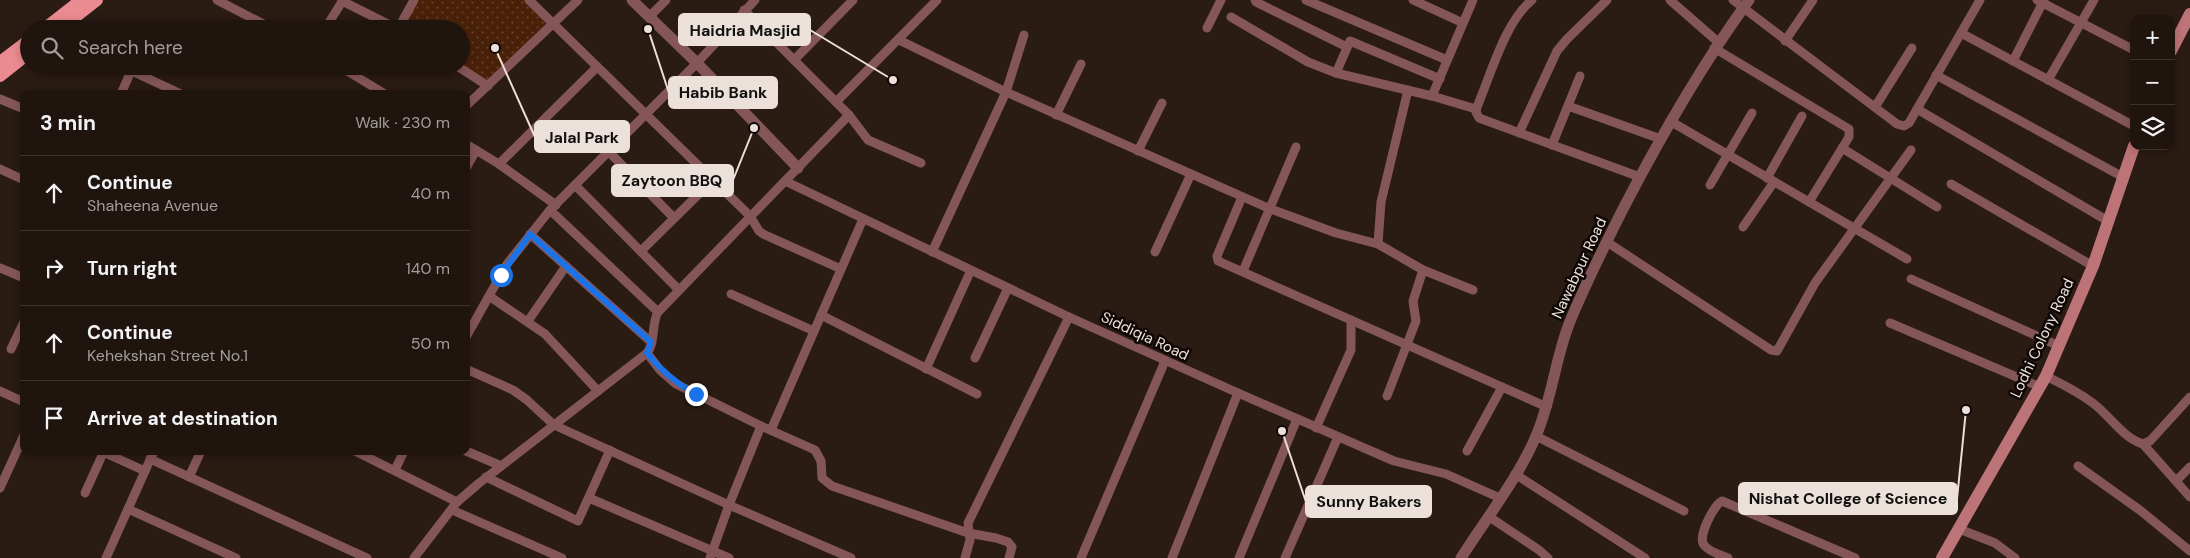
<!DOCTYPE html>
<html lang="en">
<head>
<meta charset="utf-8">
<style>
	body { margin:0; font-family:"DM Sans",sans-serif; background:#281d17; color:#f1f3f6 }
	.controls { position:absolute; right:15px; top:15px; display:grid; overflow:hidden; border-radius:10px; box-shadow:0 2px 8px #0003 }
	.controls button { width:45px; height:45px; display:grid; place-items:center; padding:0; border:0; border-bottom:1px solid #3d332e; background:#20140e; color:#f1f3f6; font:25px sans-serif }
	.stop { position:absolute; width:15px; height:15px; margin:-11px; border:4px solid #1a73e8; border-radius:50%; background:#fff }
	.stop.end { background:#1a73e8; border-color:#fff; box-shadow:0 1px 5px #0008 }
	.list { margin:0; padding:0; list-style:none }
	h2 { display:flex; justify-content:space-between; align-items:center; height:65px; margin:0; padding:0 20px; font-size:21px }
	h2 small { font-size:16px; font-weight:400; color:#a29e9e }
	.list li { display:grid; grid-template-columns:32px 1fr auto; gap:15px; align-items:center; box-sizing:border-box; height:75px; padding:0 20px; border-top:1px solid #3d332e }
	.list b { display:block; font-size:19px; white-space:nowrap }
	.list p { margin:0; font-size:16px; white-space:nowrap; color:#a29e9e }
	.list em { font-size:16px; font-style:normal; color:#a29e9e }
	.icon { flex:none; width:28px; height:28px; fill:none; stroke:currentColor; stroke-width:2; stroke-linecap:round; stroke-linejoin:round }
	.map { position:relative; flex:none; width:2190px; height:558px; overflow:hidden }
	.search { position:absolute; background:#20140e; box-shadow:0 2px 8px #0003; left:20px; top:20px; width:450px; height:55px; display:flex; align-items:center; gap:12px; box-sizing:border-box; padding:0 18px; border-radius:28px; color:#a29e9e; font-size:19px }
	.panel { position:absolute; background:#20140e; box-shadow:0 2px 8px #0003; left:20px; top:90px; width:450px; height:365px; border-radius:10px }
	.map>svg:first-child { display:block }
	.park { fill:url(#park-dots) }
	.lines { fill:none; stroke-linecap:round; stroke-linejoin:round }
	.minor { stroke:#845658; stroke-width:9 }
	.tertiary { stroke:#845658; stroke-width:11 }
	.secondary { stroke:#bd7478; stroke-width:12 }
	.primary { stroke:#e98b90; stroke-width:12 }
	.route { stroke:#1a73e8; stroke-width:6 }
	.labels { text-anchor:middle; stroke-width:5; stroke-linejoin:round; paint-order:stroke }
	.street-label { font-size:15px; fill:#ebe0da; stroke:#0e0705 }
	.leader { fill:none; stroke:#ebe0da; stroke-width:2 }
	.callout-dot { fill:#ebe0da; stroke:#0e0705; stroke-width:2 }
	.callout { fill:#ebe0da; stroke:#ebe0da; stroke-width:2 }
	.callout-label { font-size:16px; text-anchor:middle; font-weight:bold; fill:#111 }
</style>
</head>
<body>
<div class="map">
<svg width="2190" height="558" viewBox="0 0 2190 558">
	<defs>
		<pattern id="park-dots" width="8" height="8" patternUnits="userSpaceOnUse" patternTransform="scale(1.25)"><rect width="8" height="8" fill="#492108"/><path d="M2 2h.1M6 6h.1" fill="none" stroke="#63412b" stroke-width="1.8" stroke-linecap="round"/></pattern>
	</defs>
	<rect width="100%" height="100%" fill="#2a1b13"/>
	<path class="park" d="M 414,0 L 529,0 L 554,24 L 488,86 L 461,66 L 461,29 L 398,29 Z"/>
	<g class="lines">
		<g class="minor">
			<path d="M 217,0 L 273,29"/>
			<path d="M 529,0 L 750,216 L 759,231 L 763,234 L 841,269"/>
			<path d="M 1255,0 L 1256,2 L 1347,47"/>
			<path d="M 1306,0 L 1447,60"/>
			<path d="M 1413,0 L 1463,23"/>
			<path d="M 1532,0 C 1505,22 1491,74 1477,107 L 1476,112 L 1479,118 L 1640,177"/>
			<path d="M 1670,0 L 1718,42"/>
			<path d="M 1733,0 L 1897,124 L 1904,126 L 1909,123 L 1980,0"/>
			<path d="M 2037,0 L 2134,50"/>
			<path d="M 342,1 L 398,29"/>
			<path d="M 744,10 L 849,115 L 868,140 L 921,163"/>
			<path d="M 650,16 L 666,0"/>
			<path d="M 1231,17 L 1308,62 L 1336,73 L 1432,96 L 1476,109"/>
			<path d="M 1207,28 L 1221,0"/>
			<path d="M 325,29 L 343,0"/>
			<path d="M 398,29 L 414,0"/>
			<path d="M 1961,33 L 2134,126"/>
			<path d="M 899,40 L 1006,92 L 1268,208 L 1336,233 L 1378,244 L 1423,270 L 1473,290"/>
			<path d="M 1785,41 L 1813,0"/>
			<path d="M 1714,48 L 1849,129 L 1849,137 L 1809,202"/>
			<path d="M 794,60 L 853,0"/>
			<path d="M 2013,61 L 2044,0"/>
			<path d="M 121,66 L 181,94"/>
			<path d="M 339,66 L 385,94"/>
			<path d="M 457,66 L 488,86"/>
			<path d="M 1336,73 L 1350,41 L 1440,79"/>
			<path d="M 1936,75 L 2123,177"/>
			<path d="M 2048,80 L 2094,0"/>
			<path d="M 121,94 L 131,71"/>
			<path d="M 1432,96 L 1473,0"/>
			<path d="M 0,99 L 24,109"/>
			<path d="M 836,102 L 937,0"/>
			<path d="M 466,106 L 578,0"/>
			<path d="M 1568,106 L 1661,139"/>
			<path d="M 1875,107 L 1912,48"/>
			<path d="M 1917,109 L 2108,221"/>
			<path d="M 1056,115 L 1081,64"/>
			<path d="M 1670,121 L 1907,259"/>
			<path d="M 1519,133 L 1557,51 L 1567,39 L 1607,0"/>
			<path d="M 466,144 L 499,164 L 556,205"/>
			<path d="M 1552,145 L 1580,76"/>
			<path d="M 1842,148 L 1937,207"/>
			<path d="M 608,151 L 674,218"/>
			<path d="M 1138,151 L 1162,103"/>
			<path d="M 499,164 L 597,67"/>
			<path d="M 466,168 L 476,150"/>
			<path d="M 0,169 L 24,180"/>
			<path d="M 1767,178 L 1802,116"/>
			<path d="M 785,181 L 1069,317 L 1238,393 L 1394,461 L 1446,474 L 1500,498"/>
			<path d="M 1951,184 L 2093,266"/>
			<path d="M 575,185 L 679,290"/>
			<path d="M 1710,185 L 1752,113"/>
			<path d="M 1242,197 L 1217,256 L 1218,261 L 1547,407"/>
			<path d="M 550,210 L 658,312"/>
			<path d="M 1743,227 L 1774,182"/>
			<path d="M 530,234 L 651,342"/>
			<path d="M 1607,242 L 1771,350 L 1777,351 L 1815,283 L 1911,150"/>
			<path d="M 1378,244 L 1381,202 L 1408,90"/>
			<path d="M 641,251 L 713,180"/>
			<path d="M 932,252 L 1006,92 L 1024,35"/>
			<path d="M 1155,252 L 1191,174"/>
			<path d="M 0,268 L 24,278"/>
			<path d="M 1243,271 L 1296,147"/>
			<path d="M 1911,279 L 2059,346"/>
			<path d="M 731,294 L 814,331"/>
			<path d="M 489,296 L 545,334 L 598,391"/>
			<path d="M 821,315 L 977,394"/>
			<path d="M 528,321 L 566,266"/>
			<path d="M 1890,323 L 2040,387"/>
			<path d="M 466,337 L 507,264 L 550,210 L 697,63 L 755,0"/>
			<path d="M 11,349 L 24,322"/>
			<path d="M 647,353 L 660,370 L 676,384 L 761,426 L 815,450 L 821,461 L 822,478 L 832,486 L 968,533 L 996,538 L 1008,542 L 1012,547 L 1009,558"/>
			<path d="M 975,358 L 1008,288"/>
			<path d="M 466,369 L 513,390 L 527,400 L 554,425 L 729,505 L 851,558"/>
			<path d="M 926,369 L 971,270"/>
			<path d="M 2046,376 C 2062,384 2079,392 2094,404 C 2110,416 2123,438 2143,444 L 2150,441 L 2190,397"/>
			<path d="M 0,391 L 24,402"/>
			<path d="M 1387,396 L 1416,321 L 1413,301 L 1423,270"/>
			<path d="M 1316,428 L 1351,350 L 1351,320"/>
			<path d="M 771,430 L 863,219"/>
			<path d="M 1536,436 L 1684,511"/>
			<path d="M 2143,444 L 2190,497"/>
			<path d="M 355,451 L 457,502"/>
			<path d="M 466,451 L 499,465"/>
			<path d="M 1467,451 L 1502,387"/>
			<path d="M 103,452 L 145,471"/>
			<path d="M 150,459 L 367,558"/>
			<path d="M 2078,466 L 2141,511 L 2190,551"/>
			<path d="M 395,470 L 404,451"/>
			<path d="M 1515,474 L 1645,558"/>
			<path d="M 189,477 L 201,451"/>
			<path d="M 486,477 L 578,521 L 610,450"/>
			<path d="M 2176,481 L 2190,467"/>
			<path d="M 0,488 L 24,435"/>
			<path d="M 85,493 L 104,451"/>
			<path d="M 589,498 L 729,558"/>
			<path d="M 128,509 L 236,558"/>
			<path d="M 452,510 L 562,558"/>
			<path d="M 1488,516 L 1539,550 L 1548,558"/>
			<path d="M 1959,529 L 1995,543 L 2015,558"/>
			<path d="M 106,558 L 154,451"/>
			<path d="M 414,558 L 457,502 L 478,484 L 647,353 C 656,342 651,324 658,312 L 849,115"/>
			<path d="M 710,558 L 729,505 L 761,426"/>
			<path d="M 965,558 L 970,540 L 968,523 L 1069,317"/>
			<path d="M 1081,558 L 1165,361"/>
			<path d="M 1172,558 L 1238,393"/>
			<path d="M 1239,558 L 1297,419"/>
			<path d="M 1285,558 L 1338,437"/>
			<path d="M 1728,558 C 1721,555 1709,552 1704,545 C 1697,537 1714,505 1722,501 L 1855,558"/>
		</g>
		<g class="tertiary">
			<path d="M 632,0 L 697,63 L 798,168"/>
			<path d="M 1461,558 C 1485,520 1519,477 1536,436 C 1552,399 1555,360 1569,324 C 1585,284 1605,245 1624,207 C 1662,134 1701,66 1749,0"/>
		</g>
		<g class="secondary">
			<path d="M 2171,51 L 2190,14"/>
			<path d="M 1942,558 L 2046,376 L 2093,266 L 2134,146"/>
		</g>
		<g class="primary">
			<path d="M 44,29 L 81,0"/>
			<path d="M 60,29 L 97,0"/>
			<path d="M 0,62 L 29,40"/>
			<path d="M 0,76 L 29,53"/>
		</g>
	</g>
	<g class="lines">
		<path class="route" d="M 501,275 L 530,234 L 651,342 L 647,353 C 661,371 675,383 696,394"/>
	</g>
	<g class="labels">
		<g class="street-label">
			<text transform="translate(1579 268) rotate(-65)" y="5">Nawabpur Road</text>
			<text transform="translate(1145 336) rotate(25)" y="5">Siddiqia Road</text>
			<text transform="translate(2042 338) rotate(-65)" y="5">Lodhi Colony Road</text>
		</g>
	</g>
	<path class="leader" d="M893 80L810 30M648 29L669 93M495 48L535 137M754 128L733 180M1966 410L1957 499M1282 431L1306 502"/>
	<g class="callout-dot">
		<circle cx="893" cy="80" r="5"/>
		<circle cx="648" cy="29" r="5"/>
		<circle cx="495" cy="48" r="5"/>
		<circle cx="754" cy="128" r="5"/>
		<circle cx="1966" cy="410" r="5"/>
		<circle cx="1282" cy="431" r="5"/>
	</g>
	<g class="callout">
		<rect x="679" y="14" width="131" height="31" rx="5"/>
		<rect x="669" y="77" width="108" height="31" rx="5"/>
		<rect x="535" y="121" width="94" height="31" rx="5"/>
		<rect x="612" y="165" width="121" height="31" rx="5"/>
		<rect x="1739" y="483" width="218" height="31" rx="5"/>
		<rect x="1306" y="486" width="125" height="31" rx="5"/>
	</g>
	<g class="callout-label">
		<text x="745" y="36">Haidria Masjid</text>
		<text x="723" y="98">Habib Bank</text>
		<text x="582" y="143">Jalal Park</text>
		<text x="672" y="186">Zaytoon BBQ</text>
		<text x="1848" y="504">Nishat College of Science</text>
		<text x="1369" y="507">Sunny Bakers</text>
	</g>
</svg>
<div class="controls">
<button>+</button>
<button>−</button>
<button><svg class="icon" aria-label="layers" viewBox="0 0 24 24"><path d="M12 4l9 5-9 5-9-5zM3 14l9 5 9-5"/></svg></button>
</div>
<div class="stop" style="left:501px;top:275px"></div>
<div class="stop end" style="left:696px;top:394px"></div>
<div class="search"><svg class="icon" aria-label="search" viewBox="0 0 24 24"><circle cx="10" cy="10" r="6"/><path d="M15 15l6 6"/></svg>Search here</div>
<section class="panel">
<h2>3 min<small>Walk · 230 m</small></h2>
<ul class="list">
<li><svg class="icon" aria-label="ahead" viewBox="0 0 24 24"><path d="M12 20V5M6 11l6-6 6 6"/></svg><div><b>Continue</b><p>Shaheena Avenue</p></div><em>40 m</em></li>
<li><svg class="icon" aria-label="right" viewBox="0 0 24 24"><path d="M7 20v-9h11M14 6l5 5-5 5"/></svg><div><b>Turn right</b></div><em>140 m</em></li>
<li><svg class="icon" aria-label="ahead" viewBox="0 0 24 24"><path d="M12 20V5M6 11l6-6 6 6"/></svg><div><b>Continue</b><p>Kehekshan Street No.1</p></div><em>50 m</em></li>
<li><svg class="icon" aria-label="arrive" viewBox="0 0 24 24"><path d="M6 21V4h12l-3 4 3 4H6"/></svg><div><b>Arrive at destination</b></div></li>
</ul>
</section>
</div>
</body>
</html>
